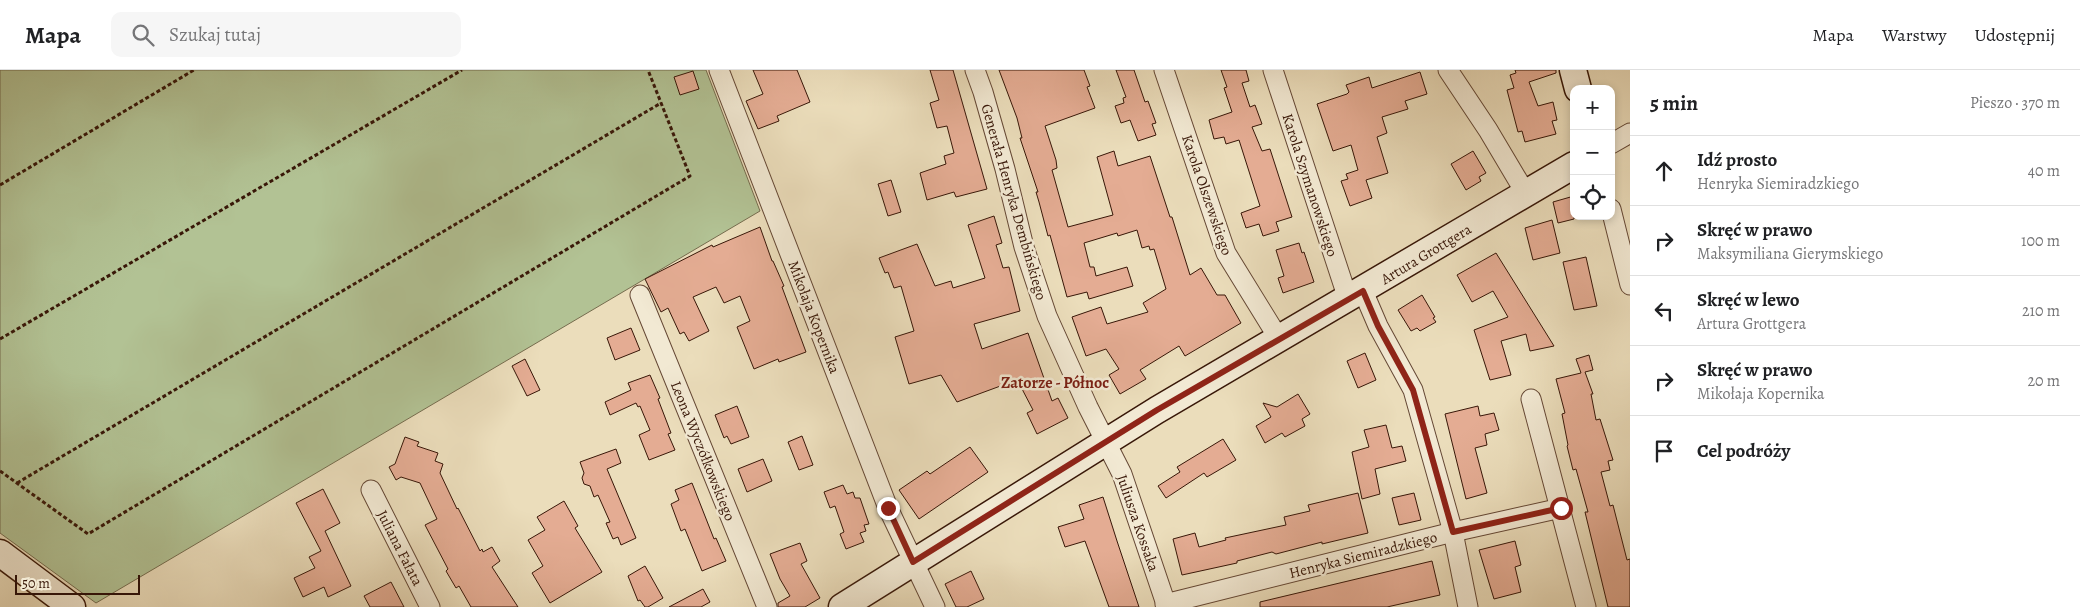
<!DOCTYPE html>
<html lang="pl">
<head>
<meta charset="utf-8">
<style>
	body { margin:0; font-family:Alegreya,serif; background:#f6f6f6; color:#202124 }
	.controls { position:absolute; right:15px; top:15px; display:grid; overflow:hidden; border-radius:10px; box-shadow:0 2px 8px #0003 }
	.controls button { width:45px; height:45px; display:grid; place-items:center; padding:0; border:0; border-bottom:1px solid #e0e0e0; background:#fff; color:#202124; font:25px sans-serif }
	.scale { position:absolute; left:15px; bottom:12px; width:125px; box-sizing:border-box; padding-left:5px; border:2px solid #381708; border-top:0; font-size:14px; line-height:18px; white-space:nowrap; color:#381708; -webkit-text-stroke:4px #f2e9d3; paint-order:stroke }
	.stop { position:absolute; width:15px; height:15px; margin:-11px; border:4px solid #8f2418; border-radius:50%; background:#fff }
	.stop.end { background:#8f2418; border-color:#fff; box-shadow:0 1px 5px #0008 }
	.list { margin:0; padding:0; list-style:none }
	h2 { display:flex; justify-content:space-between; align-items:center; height:65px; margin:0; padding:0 20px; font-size:21px }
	h2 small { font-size:16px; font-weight:400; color:#757577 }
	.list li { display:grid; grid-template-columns:32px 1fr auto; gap:15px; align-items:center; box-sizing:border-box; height:70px; padding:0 20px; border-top:1px solid #e0e0e0 }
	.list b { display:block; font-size:19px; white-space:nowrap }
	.list p { margin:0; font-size:16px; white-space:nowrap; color:#757577 }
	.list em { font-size:16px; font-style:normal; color:#757577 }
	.icon { flex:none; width:28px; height:28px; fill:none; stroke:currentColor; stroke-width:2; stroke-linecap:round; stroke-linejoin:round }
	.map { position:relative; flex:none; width:1630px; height:537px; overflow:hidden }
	header { display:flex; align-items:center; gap:30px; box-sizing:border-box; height:70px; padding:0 25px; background:#fff; border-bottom:1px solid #e0e0e0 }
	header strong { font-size:24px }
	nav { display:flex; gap:28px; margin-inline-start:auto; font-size:18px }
	.search { width:350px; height:45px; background:#f6f6f6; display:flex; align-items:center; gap:12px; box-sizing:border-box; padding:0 18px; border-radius:10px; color:#757577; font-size:19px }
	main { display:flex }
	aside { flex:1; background:#fff }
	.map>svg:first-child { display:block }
	.green { fill:#b2c294; stroke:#756c4e }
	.building { fill:#e4ac93; stroke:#381708 }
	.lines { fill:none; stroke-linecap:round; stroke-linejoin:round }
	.street-casing { stroke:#654835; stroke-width:21 }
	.secondary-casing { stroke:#381708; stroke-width:29 }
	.path { stroke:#381708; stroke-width:3; stroke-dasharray:4 2.5; stroke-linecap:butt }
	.street { stroke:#f2e9d3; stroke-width:19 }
	.secondary { stroke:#f2e9d3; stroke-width:26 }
	.route { stroke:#8f2418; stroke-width:6 }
	.labels { text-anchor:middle; stroke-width:5; stroke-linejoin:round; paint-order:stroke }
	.street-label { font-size:15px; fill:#381708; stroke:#f2e9d3 }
	.neighbourhood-label { font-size:16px; font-weight:bold; fill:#7a1f14; stroke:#f2e9d3 }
</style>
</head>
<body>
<header>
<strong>Mapa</strong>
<div class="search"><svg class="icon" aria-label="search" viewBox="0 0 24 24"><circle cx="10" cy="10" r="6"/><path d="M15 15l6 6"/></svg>Szukaj tutaj</div>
<nav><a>Mapa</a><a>Warstwy</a><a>Udostępnij</a></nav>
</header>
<main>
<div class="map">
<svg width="1630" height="537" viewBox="0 0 1630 537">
	<rect width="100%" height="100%" fill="#ebddbb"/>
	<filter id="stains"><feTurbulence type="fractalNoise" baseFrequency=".004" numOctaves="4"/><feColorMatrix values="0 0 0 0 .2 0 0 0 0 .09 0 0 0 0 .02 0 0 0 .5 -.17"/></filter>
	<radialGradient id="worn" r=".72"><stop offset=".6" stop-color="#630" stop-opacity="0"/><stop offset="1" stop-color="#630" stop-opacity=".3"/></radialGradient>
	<path class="green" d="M 0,0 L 706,0 L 760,141 L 96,533 L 0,463 Z"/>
	<g class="building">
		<path d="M 753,0 L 797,0 L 810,32 L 777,46 L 779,51 L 758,59 L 746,31 L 763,24 Z"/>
		<path d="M 930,0 L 953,0 L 987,119 L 956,127 L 954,122 L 927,130 L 920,103 L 946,94 L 944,86 L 954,83 L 947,56 L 937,58 L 930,33 L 939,30 Z"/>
		<path d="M 999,0 L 1084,0 L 1090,16 L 1087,17 L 1095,38 L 1045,56 L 1056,90 L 1057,98 L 1052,100 L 1068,157 L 1113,145 L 1097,87 L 1114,81 L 1118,96 L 1150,86 L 1170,147 L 1172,147 L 1190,205 L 1201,198 L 1217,225 L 1225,225 L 1241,253 L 1185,286 L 1179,276 L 1140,300 L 1146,309 L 1120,324 L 1109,305 L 1119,299 L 1106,279 L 1086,286 L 1072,247 L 1101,237 L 1107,254 L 1148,242 L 1143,233 L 1166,219 L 1154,179 L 1150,180 L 1149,176 L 1142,178 L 1137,160 L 1118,166 L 1117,163 L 1084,173 L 1090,197 L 1094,197 L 1096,206 L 1127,197 L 1133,216 L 1089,229 L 1087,222 L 1067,227 L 1050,165 L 1048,166 L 1039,132 L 1036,122 L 1038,122 L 1020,68 L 1022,68 L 1017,48 Z"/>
		<path d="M 1116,0 L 1134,0 L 1145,32 L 1148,31 L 1156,53 L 1152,54 L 1156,65 L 1138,71 L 1130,50 L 1121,53 L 1115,36 L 1124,33 L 1123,28 L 1126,27 Z"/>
		<path d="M 1221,0 L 1246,0 L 1249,11 L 1242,13 L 1250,37 L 1255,35 L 1262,54 L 1252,57 L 1262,81 L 1270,79 L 1292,147 L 1276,152 L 1279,161 L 1263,166 L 1259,154 L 1246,158 L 1241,143 L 1260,136 L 1239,70 L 1226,74 L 1224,67 L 1214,69 L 1209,50 L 1232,42 L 1224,18 L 1227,17 Z"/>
		<path d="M 1515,0 L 1556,0 L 1556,3 L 1529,12 L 1538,36 L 1553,32 L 1557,50 L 1552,51 L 1556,64 L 1525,72 L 1522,61 L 1518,62 L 1507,20 L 1514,18 L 1510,5 L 1516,3 Z"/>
		<path d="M 693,1 L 699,19 L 680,25 L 674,7 Z"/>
		<path d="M 1420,2 L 1427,24 L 1405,31 L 1408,39 L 1382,47 L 1387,63 L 1377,67 L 1388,103 L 1366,110 L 1372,128 L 1350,136 L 1341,111 L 1348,109 L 1346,104 L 1358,100 L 1351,75 L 1333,81 L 1317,34 L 1347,24 L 1349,22 L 1346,15 L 1369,7 L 1372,18 Z"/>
		<path d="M 1473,81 L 1486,103 L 1479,107 L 1481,111 L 1466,120 L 1451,94 Z"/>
		<path d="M 891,110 L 901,142 L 888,146 L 878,114 Z"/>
		<path d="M 1574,126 L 1574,149 L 1558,153 L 1553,132 Z"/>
		<path d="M 994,146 L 1002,173 L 996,175 L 1003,198 L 1009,197 L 1020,241 L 974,254 L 982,279 L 1028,263 L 1052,331 L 1058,328 L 1068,348 L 1037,364 L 1027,343 L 1033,340 L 1021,317 L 1016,319 L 1014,311 L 957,332 L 941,305 L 909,314 L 895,267 L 914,261 L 901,216 L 894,218 L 888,202 L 885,203 L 879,188 L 917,174 L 935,216 L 951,211 L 953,218 L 985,208 L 968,155 Z"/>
		<path d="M 1552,150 L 1560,183 L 1533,190 L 1525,158 Z"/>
		<path d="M 760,157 L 772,191 L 773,191 L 784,216 L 782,217 L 806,282 L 779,292 L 778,289 L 754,299 L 737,257 L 750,251 L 740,226 L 724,233 L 716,217 L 693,227 L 709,261 L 689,271 L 684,262 L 680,264 L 668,238 L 661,242 L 645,209 L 712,175 L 713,177 Z"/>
		<path d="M 1299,173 L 1302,183 L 1304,182 L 1314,212 L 1283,223 L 1278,208 L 1284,206 L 1276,180 Z"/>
		<path d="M 1496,183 L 1554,276 L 1530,281 L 1526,264 L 1501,271 L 1511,305 L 1490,310 L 1474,260 L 1508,247 L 1493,221 L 1472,232 L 1457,205 Z"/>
		<path d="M 1586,187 L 1597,236 L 1574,240 L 1563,192 Z"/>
		<path d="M 1422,225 L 1435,247 L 1433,248 L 1436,252 L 1420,261 L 1417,258 L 1411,261 L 1398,240 Z"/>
		<path d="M 631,258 L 640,280 L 615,290 L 607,268 Z"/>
		<path d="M 1365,283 L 1376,310 L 1358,318 L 1347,291 Z"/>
		<path d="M 1589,285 L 1593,300 L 1585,302 L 1593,324 L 1591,324 L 1596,350 L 1600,349 L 1613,390 L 1608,391 L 1610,400 L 1601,402 L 1610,436 L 1613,435 L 1627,490 L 1630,489 L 1630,537 L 1608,537 L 1585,442 L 1588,442 L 1576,399 L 1573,400 L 1567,376 L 1568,375 L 1562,344 L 1565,343 L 1556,309 L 1581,303 L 1576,289 Z"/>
		<path d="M 525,289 L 540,320 L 527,326 L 512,296 Z"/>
		<path d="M 650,305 L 660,328 L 658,329 L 671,363 L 668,364 L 675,380 L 649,390 L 639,365 L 650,360 L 640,336 L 638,337 L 636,333 L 610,345 L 605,332 L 631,320 L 628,313 Z"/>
		<path d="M 1298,324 L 1310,344 L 1302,349 L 1305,356 L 1285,367 L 1282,363 L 1265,373 L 1256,356 L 1271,347 L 1263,333 L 1277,337 Z"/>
		<path d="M 737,336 L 749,367 L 731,374 L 727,366 L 724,368 L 715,345 Z"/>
		<path d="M 1478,336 L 1480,346 L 1494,343 L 1499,360 L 1485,364 L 1487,375 L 1475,378 L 1487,423 L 1466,429 L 1445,344 Z"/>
		<path d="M 1386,355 L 1392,378 L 1402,376 L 1406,391 L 1375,399 L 1380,424 L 1362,429 L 1352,382 L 1369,377 L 1364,360 Z"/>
		<path d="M 802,366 L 813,395 L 799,400 L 788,372 Z"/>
		<path d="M 405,367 L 419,372 L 417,376 L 438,383 L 435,391 L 443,394 L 440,403 L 457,439 L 458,438 L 480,481 L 482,479 L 483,482 L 492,477 L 500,491 L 492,497 L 518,537 L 471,537 L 459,516 L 456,518 L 446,501 L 448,499 L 425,455 L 437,449 L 420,413 L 401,407 L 396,410 L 389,397 L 395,394 Z"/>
		<path d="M 1223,369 L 1236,390 L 1207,407 L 1204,403 L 1166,428 L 1158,416 L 1180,402 L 1177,397 Z"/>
		<path d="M 970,377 L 988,402 L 919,449 L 899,420 L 927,401 L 930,404 Z"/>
		<path d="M 616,379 L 621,393 L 607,399 L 636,468 L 621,475 L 618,467 L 613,469 L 606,453 L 610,452 L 598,425 L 594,427 L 590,416 L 584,414 L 582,408 L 584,403 L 580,392 Z"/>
		<path d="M 763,389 L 772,411 L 747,422 L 738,399 Z"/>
		<path d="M 692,413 L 714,469 L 716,468 L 726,491 L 702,501 L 685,459 L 681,461 L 671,434 L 679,430 L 675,420 Z"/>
		<path d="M 843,415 L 847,424 L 853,422 L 855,428 L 860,428 L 869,454 L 864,455 L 866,461 L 860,463 L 864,472 L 846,479 L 840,464 L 844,462 L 835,436 L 830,438 L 824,422 Z"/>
		<path d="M 323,419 L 340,453 L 325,461 L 351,516 L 328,527 L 324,517 L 303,527 L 294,508 L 315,498 L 309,487 L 321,481 L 296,433 Z"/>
		<path d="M 1358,423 L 1368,463 L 1322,474 L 1322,472 L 1276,484 L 1272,482 L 1237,491 L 1237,493 L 1182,505 L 1173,469 L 1195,463 L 1199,477 L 1226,470 L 1225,468 L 1286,455 L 1284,447 L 1310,441 L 1308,435 Z"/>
		<path d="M 1414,423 L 1421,450 L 1399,455 L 1392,428 Z"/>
		<path d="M 1103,427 L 1117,471 L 1139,537 L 1109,537 L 1085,471 L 1065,477 L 1058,457 L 1084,449 L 1079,435 Z"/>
		<path d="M 564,431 L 578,456 L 575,458 L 602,502 L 550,533 L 532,503 L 543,496 L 528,470 L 545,460 L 537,447 Z"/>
		<path d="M 1515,471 L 1521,495 L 1515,497 L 1521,522 L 1494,529 L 1479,480 Z"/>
		<path d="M 800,473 L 807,491 L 801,494 L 820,528 L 805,537 L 778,537 L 778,533 L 790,526 L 780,509 L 770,484 Z"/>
		<path d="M 1432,491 L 1440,525 L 1387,537 L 1260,537 L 1260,532 Z"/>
		<path d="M 645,496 L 663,528 L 648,537 L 645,537 L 640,530 L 638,531 L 628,506 Z"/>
		<path d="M 971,501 L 984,529 L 967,537 L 956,537 L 945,514 Z"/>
		<path d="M 391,512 L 404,537 L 370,537 L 364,526 Z"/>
		<path d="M 703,519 L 710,532 L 701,537 L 669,537 Z"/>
	</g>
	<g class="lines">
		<defs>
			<g id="street">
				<path d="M 719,0 L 888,438 L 935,537"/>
				<path d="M 975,0 L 983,22 L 1005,99 L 1024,177 L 1047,246 L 1088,337 L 1122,404 L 1167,537"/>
				<path d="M 1164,0 L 1226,183 L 1279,269"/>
				<path d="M 1273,0 L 1348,229"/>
				<path d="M 1448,0 L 1488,60 L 1526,124"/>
				<path d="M 1611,74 L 1630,63"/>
				<path d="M 1611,139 L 1630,215"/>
				<path d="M 1363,221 L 1378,256 L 1413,320 L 1453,462 L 1468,537"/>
				<path d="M 640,225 L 767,537"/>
				<path d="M 1531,329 L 1586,537"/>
				<path d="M 371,420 L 430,537"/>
				<path d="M 1165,534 L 1453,462 L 1561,438"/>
			</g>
			<g id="secondary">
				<path d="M 1573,0 L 1578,19"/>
				<path d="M 0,483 L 72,537"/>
				<path d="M 842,537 L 1157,340 L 1574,95"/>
			</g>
		</defs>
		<use href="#street" class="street-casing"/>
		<use href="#secondary" class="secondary-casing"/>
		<g class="path">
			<path d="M 0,115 L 194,0"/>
			<path d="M 0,269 L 462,0"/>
			<path d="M 0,401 L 88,464 L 690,106 L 648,0"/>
			<path d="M 17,413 L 661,33"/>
		</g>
		<use href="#street" class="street"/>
		<use href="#secondary" class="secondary"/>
	</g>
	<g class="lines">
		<path class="route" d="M 888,438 L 913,492 L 1157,340 L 1363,221 L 1378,256 L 1413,320 L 1453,462 L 1561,438"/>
	</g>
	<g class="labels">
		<g class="street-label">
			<text transform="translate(1310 115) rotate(72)" y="5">Karola Szymanowskiego</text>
			<text transform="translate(1207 125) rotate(71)" y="5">Karola Olszewskiego</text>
			<text transform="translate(1014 132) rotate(74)" y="5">Generała Henryka Dembińskiego</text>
			<text transform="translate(1426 184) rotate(-31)" y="5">Artura Grottgera</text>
			<text transform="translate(814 247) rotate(69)" y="5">Mikołaja Kopernika</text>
			<text transform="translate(703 381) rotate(68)" y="5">Leona Wyczółkowskiego</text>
			<text transform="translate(1138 453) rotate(71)" y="5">Juliusza Kossaka</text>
			<text transform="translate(400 478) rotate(63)" y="5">Juliana Fałata</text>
			<text transform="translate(1363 485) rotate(-14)" y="5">Henryka Siemiradzkiego</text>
		</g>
		<g class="neighbourhood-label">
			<text x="1055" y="318">Zatorze - Północ</text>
		</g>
	</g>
	<rect width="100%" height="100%" filter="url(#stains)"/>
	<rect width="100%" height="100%" fill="url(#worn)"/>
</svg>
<div class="controls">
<button>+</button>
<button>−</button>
<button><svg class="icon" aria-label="locate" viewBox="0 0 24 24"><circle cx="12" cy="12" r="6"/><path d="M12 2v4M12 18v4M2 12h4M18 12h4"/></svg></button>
</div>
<div class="scale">50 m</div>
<div class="stop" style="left:1561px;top:438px"></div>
<div class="stop end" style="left:888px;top:438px"></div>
</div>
<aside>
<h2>5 min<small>Pieszo · 370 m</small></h2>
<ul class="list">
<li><svg class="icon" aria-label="ahead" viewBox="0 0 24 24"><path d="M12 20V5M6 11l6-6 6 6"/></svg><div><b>Idź prosto</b><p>Henryka Siemiradzkiego</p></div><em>40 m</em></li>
<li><svg class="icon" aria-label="right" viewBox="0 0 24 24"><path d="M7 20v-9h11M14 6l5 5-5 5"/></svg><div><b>Skręć w prawo</b><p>Maksymiliana Gierymskiego</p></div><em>100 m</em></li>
<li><svg class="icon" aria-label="left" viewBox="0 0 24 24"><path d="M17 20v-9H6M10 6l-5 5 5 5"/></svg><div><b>Skręć w lewo</b><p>Artura Grottgera</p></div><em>210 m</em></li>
<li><svg class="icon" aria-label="right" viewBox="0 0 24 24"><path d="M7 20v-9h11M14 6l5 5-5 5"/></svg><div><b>Skręć w prawo</b><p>Mikołaja Kopernika</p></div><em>20 m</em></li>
<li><svg class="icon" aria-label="arrive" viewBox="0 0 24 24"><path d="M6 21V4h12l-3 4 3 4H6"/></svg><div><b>Cel podróży</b></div></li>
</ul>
</aside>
</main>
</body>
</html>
